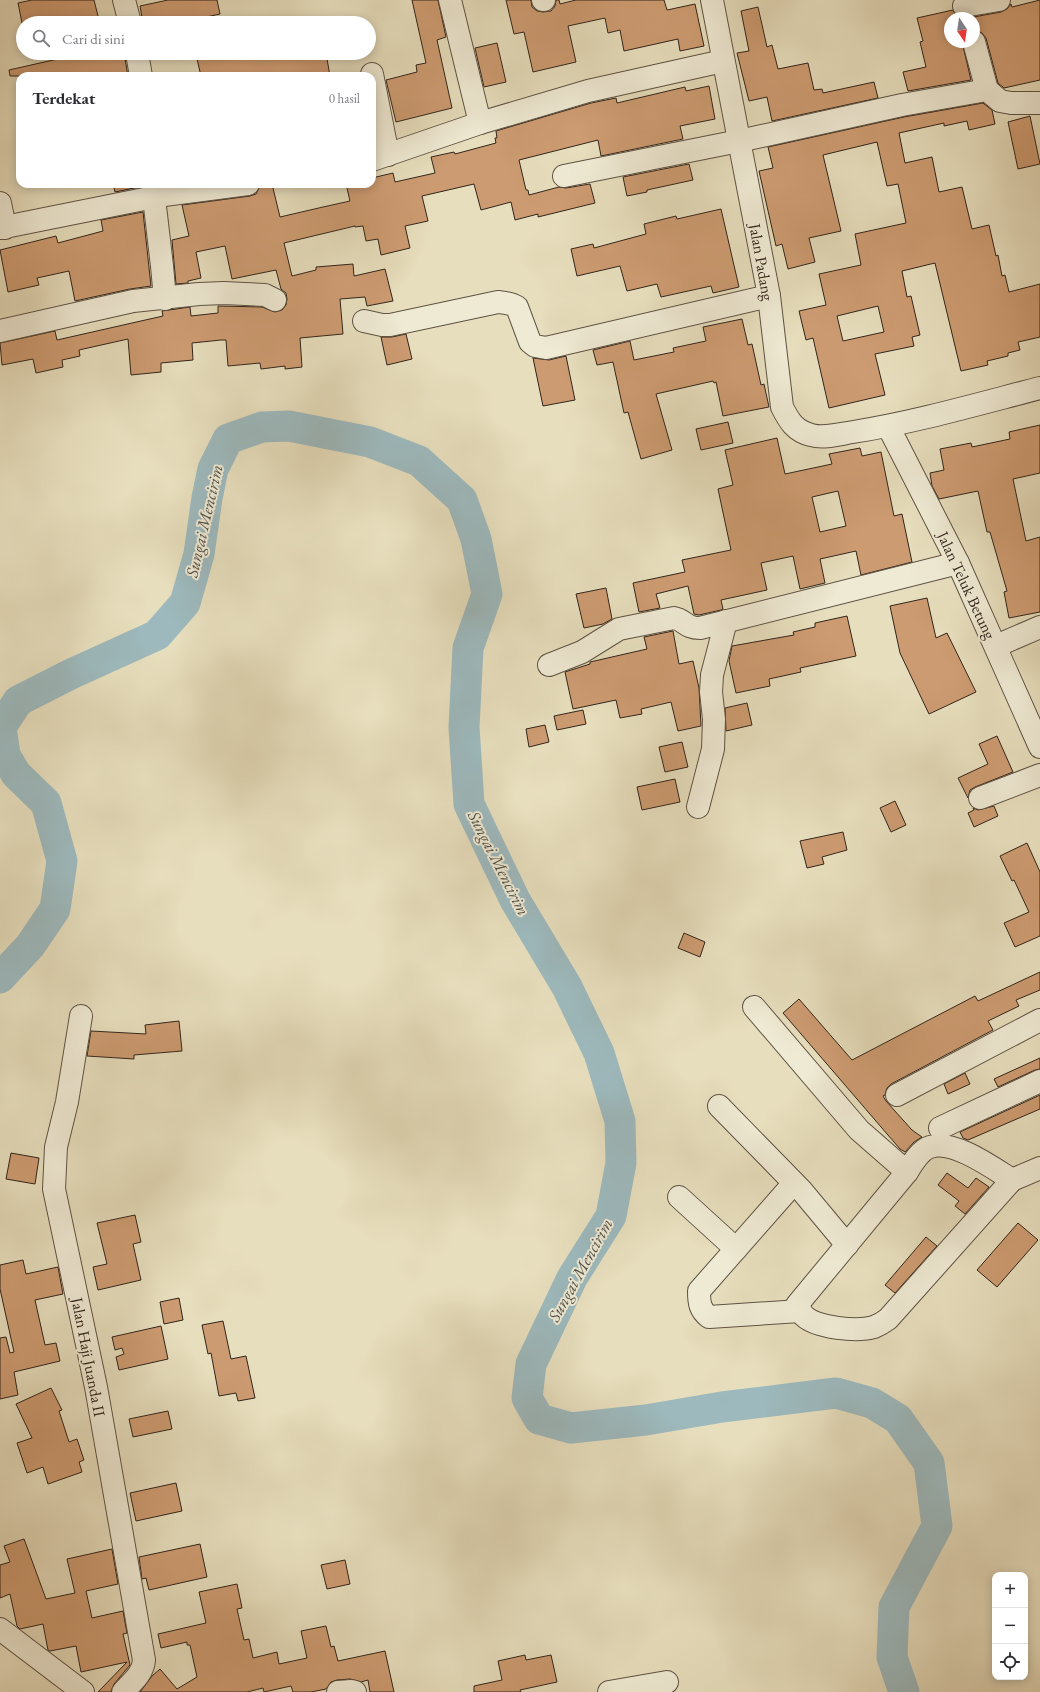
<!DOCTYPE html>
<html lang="id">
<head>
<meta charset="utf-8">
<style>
	body { margin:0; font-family:"EB Garamond",serif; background:#f2f2f3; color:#2b2b33 }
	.controls { position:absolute; right:12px; bottom:12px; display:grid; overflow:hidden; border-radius:8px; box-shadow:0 2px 10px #0003 }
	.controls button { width:36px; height:36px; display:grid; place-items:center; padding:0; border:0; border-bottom:1px solid #e1e1e2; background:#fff; color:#2b2b33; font:20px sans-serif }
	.compass { position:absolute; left:944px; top:12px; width:36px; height:36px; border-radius:50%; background:#fff; box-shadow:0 2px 10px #0003; rotate:167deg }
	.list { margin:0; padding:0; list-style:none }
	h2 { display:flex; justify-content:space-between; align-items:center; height:52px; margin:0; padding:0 16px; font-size:17px }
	h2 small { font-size:13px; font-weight:400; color:#7c7c81 }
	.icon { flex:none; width:22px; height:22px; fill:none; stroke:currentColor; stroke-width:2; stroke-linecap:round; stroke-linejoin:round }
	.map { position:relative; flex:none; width:1040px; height:1692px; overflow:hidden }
	.search { position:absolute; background:#fff; box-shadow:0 2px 10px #0003; left:16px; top:16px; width:360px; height:44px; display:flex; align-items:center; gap:10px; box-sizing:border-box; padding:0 14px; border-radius:22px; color:#7c7c81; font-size:15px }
	.panel { position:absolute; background:#fff; box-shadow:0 2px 10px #0003; left:16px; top:72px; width:360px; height:116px; border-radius:12px }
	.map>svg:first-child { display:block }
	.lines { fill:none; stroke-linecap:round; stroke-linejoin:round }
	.river { stroke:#9db9bd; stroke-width:31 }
	.building { fill:#cd9b71; stroke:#31251b; fill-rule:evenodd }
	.minor-casing { stroke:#5e5344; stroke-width:24 }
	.minor { stroke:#efead4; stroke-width:22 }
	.labels { text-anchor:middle; stroke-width:4; stroke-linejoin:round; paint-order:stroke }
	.street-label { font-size:16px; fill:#31251b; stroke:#efead4 }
	.water-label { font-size:17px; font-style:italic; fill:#51514c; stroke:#efead4 }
</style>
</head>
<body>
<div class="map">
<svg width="1040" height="1692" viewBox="0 0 1040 1692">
	<rect width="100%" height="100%" fill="#e7debd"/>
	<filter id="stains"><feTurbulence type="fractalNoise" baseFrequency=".005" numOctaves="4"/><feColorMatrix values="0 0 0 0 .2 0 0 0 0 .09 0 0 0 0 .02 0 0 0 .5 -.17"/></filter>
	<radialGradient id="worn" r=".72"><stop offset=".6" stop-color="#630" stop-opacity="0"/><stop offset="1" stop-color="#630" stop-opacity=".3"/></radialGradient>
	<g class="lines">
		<path class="river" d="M 0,978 L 30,946 L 55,909 L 62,861 L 46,803 L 16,774 L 5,755 L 1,727 L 18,701 L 71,674 L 157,635 L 185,603 L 199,554 L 207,498 L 213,469 L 228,439 L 262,427 L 289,426 L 370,442 L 419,461 L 462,500 L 476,539 L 487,594 L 468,648 L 464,727 L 469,804 L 515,900 L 567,987 L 599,1053 L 620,1121 L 621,1163 L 611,1216 L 572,1278 L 531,1364 L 527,1398 L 539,1419 L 571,1428 L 646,1420 L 722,1407 L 836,1393 L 872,1403 L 898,1419 L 929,1463 L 937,1526 L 894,1607 L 892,1657 L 904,1692"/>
	</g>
	<g class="building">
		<path d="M 32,0 L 94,0 L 99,20 L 87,23 L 55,23 L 54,19 L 36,23 L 22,23 L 18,3 Z"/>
		<path d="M 168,0 L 217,0 L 220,14 L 179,23 L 143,23 L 140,6 Z"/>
		<path d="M 412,0 L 438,0 L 446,37 L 437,40 L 452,108 L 396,122 L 386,80 L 417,72 L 416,65 L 426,63 Z"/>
		<path d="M 506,0 L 531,0 L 532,7 L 537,11 L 543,12 L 551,11 L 555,6 L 556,0 L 559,0 L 560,4 L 576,0 L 664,0 L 667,10 L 695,4 L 704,46 L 680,51 L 678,39 L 624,51 L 620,30 L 608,33 L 605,18 L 568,26 L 576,62 L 533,72 L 524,32 L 514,34 Z"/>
		<path d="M 1040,0 L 1040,80 L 1004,88 L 998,83 L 986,38 L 982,33 L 974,30 L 974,18 L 968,18 L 1001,12 L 1007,9 L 1011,4 L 1012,7 Z"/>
		<path d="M 758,7 L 767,47 L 772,45 L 778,69 L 808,63 L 814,90 L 822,89 L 823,93 L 874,82 L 878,98 L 772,121 L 767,97 L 749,101 L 737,53 L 749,51 L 741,11 Z"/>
		<path d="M 953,10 L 955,14 L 962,18 L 950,18 L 950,42 L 962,42 L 971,80 L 908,91 L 903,72 L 926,67 L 920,42 L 923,41 L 917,18 Z"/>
		<path d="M 497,43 L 506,82 L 484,87 L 475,48 Z"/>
		<path d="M 61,53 L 124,53 L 128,76 L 10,76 L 9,70 L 62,58 Z"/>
		<path d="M 224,53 L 226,53 L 227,58 L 249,53 L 326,53 L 330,76 L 201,76 L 197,59 Z"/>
		<path d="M 709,86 L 715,119 L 680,126 L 683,139 L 601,156 L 598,140 L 519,160 L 526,190 L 528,190 L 529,195 L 559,187 L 566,188 L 590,184 L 595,203 L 538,217 L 538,214 L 515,220 L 511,202 L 481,210 L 474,184 L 422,196 L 428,221 L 405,226 L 410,248 L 381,255 L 378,239 L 366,241 L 363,226 L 355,227 L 355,226 L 284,243 L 292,276 L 316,270 L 316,267 L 353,264 L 354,276 L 385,269 L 393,301 L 367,306 L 365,297 L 340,299 L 343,334 L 300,338 L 302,367 L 285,369 L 285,366 L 261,369 L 260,363 L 228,366 L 226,340 L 221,340 L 192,343 L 193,360 L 161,363 L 161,372 L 131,375 L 128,339 L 79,350 L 80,356 L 62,360 L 63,367 L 36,373 L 33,359 L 2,365 L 0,343 L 55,331 L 57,340 L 163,316 L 162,311 L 190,307 L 191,316 L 218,313 L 218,306 L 262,307 L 275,312 L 282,310 L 286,305 L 287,299 L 286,293 L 281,289 L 276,270 L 232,279 L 225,246 L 196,252 L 201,278 L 188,281 L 188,283 L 176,284 L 172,240 L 189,236 L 182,205 L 250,196 L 256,194 L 260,186 L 272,184 L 280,217 L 323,207 L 350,201 L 346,184 L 372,184 L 372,178 L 393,173 L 395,182 L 435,173 L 431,157 L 454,152 L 455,154 L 496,143 L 495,138 L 497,138 L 496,131 L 591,103 L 616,98 L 617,103 L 685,87 L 686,91 Z"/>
		<path d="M 983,103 L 992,110 L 995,124 L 969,130 L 967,121 L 944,126 L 944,123 L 899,133 L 905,163 L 932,157 L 939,192 L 962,187 L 972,229 L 989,225 L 996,256 L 998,255 L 1002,276 L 1005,275 L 1009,292 L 1040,284 L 1040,337 L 1018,342 L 1020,350 L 1008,353 L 1008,356 L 987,361 L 988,365 L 961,371 L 935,263 L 902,271 L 907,297 L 911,296 L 920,335 L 912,337 L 914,346 L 875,354 L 885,395 L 829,408 L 813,338 L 806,340 L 799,311 L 826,305 L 819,274 L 861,265 L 855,234 L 906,223 L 898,184 L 887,186 L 877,142 L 823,155 L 841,231 L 809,238 L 815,262 L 788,269 L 782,244 L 776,246 L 759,171 L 773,168 L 768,147 L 904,117 ZM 878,306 L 884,332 L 843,341 L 837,316 Z"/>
		<path d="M 1030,116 L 1040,164 L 1018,169 L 1008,122 Z"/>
		<path d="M 689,164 L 693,180 L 647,190 L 647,192 L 627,196 L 623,177 Z"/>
		<path d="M 113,184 L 143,184 L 144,186 L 115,192 Z"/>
		<path d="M 721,209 L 739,287 L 713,293 L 711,286 L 661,297 L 657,284 L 627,291 L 620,266 L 577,276 L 571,249 L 593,244 L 594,248 L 646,234 L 644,224 L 676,216 L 677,219 Z"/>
		<path d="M 143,212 L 151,286 L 130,289 L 75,301 L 69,271 L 37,278 L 39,285 L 8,292 L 0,250 L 56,236 L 58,243 L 103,231 L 101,220 Z"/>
		<path d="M 742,319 L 748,345 L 752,344 L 761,385 L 764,384 L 769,407 L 723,416 L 716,382 L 714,383 L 713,381 L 656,394 L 672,450 L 641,459 L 628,412 L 624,413 L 613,362 L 597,365 L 593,350 L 630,341 L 634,360 L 674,352 L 673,348 L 706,341 L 703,327 Z"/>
		<path d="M 406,334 L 412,359 L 387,365 L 381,337 L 392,337 Z"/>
		<path d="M 566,356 L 575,400 L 543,406 L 533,358 L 549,360 Z"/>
		<path d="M 728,422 L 733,443 L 701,450 L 696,429 Z"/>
		<path d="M 1040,425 L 1040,473 L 1013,479 L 1026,541 L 1040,537 L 1040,612 L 1009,618 L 1004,592 L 1007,591 L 990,532 L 987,532 L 978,491 L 939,499 L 932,486 L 930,473 L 944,470 L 940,449 L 971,443 L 972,447 L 1010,439 L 1009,432 Z"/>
		<path d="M 777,438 L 785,474 L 832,464 L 829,454 L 860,448 L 862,456 L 881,452 L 894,516 L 902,514 L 912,562 L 861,575 L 856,551 L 820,559 L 825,583 L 800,589 L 793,556 L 761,563 L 767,590 L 721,600 L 723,609 L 721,610 L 699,615 L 694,614 L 688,586 L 656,594 L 660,608 L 639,612 L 633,583 L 685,572 L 682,560 L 731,550 L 718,489 L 733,485 L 725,450 ZM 838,491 L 846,526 L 820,532 L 812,497 Z"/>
		<path d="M 606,588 L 612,619 L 603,624 L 584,628 L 576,594 Z"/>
		<path d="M 927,598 L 936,638 L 947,633 L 976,692 L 929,714 L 900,653 L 890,606 Z"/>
		<path d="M 847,616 L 856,656 L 800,668 L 801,672 L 769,679 L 770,686 L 736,693 L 729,661 L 732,646 L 794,635 L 793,632 L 815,627 L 815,623 Z"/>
		<path d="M 673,631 L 679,664 L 693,661 L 699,688 L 701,726 L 678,731 L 671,702 L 641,709 L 642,714 L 620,718 L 616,700 L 573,709 L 565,672 L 590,664 L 590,662 L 647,649 L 644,637 Z"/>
		<path d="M 747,703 L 752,725 L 726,731 L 725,708 Z"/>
		<path d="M 583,710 L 586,724 L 557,730 L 554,716 Z"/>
		<path d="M 545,725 L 549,742 L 529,747 L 526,729 Z"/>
		<path d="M 997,736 L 1013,772 L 975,787 L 970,790 L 968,798 L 958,778 L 988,764 L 979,744 Z"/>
		<path d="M 682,742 L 688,767 L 665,772 L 659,747 Z"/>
		<path d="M 675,779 L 680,802 L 642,810 L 637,787 Z"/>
		<path d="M 895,801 L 906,825 L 891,832 L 880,808 Z"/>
		<path d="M 994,806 L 998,816 L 974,827 L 968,813 L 974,810 L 973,808 L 978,810 Z"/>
		<path d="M 843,832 L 847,850 L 822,857 L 824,864 L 807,868 L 800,841 Z"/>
		<path d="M 1027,843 L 1040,872 L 1040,936 L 1015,947 L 1004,923 L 1029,912 L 1014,880 L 1012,881 L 1000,856 Z"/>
		<path d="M 684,933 L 705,942 L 700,957 L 678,948 Z"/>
		<path d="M 1040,972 L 1040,990 L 1016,1000 L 1019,1006 L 988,1021 L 993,1030 L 891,1084 L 887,1088 L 885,1095 L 883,1096 L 886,1101 L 912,1130 L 922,1137 L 914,1142 L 905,1152 L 900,1149 L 783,1013 L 799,999 L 852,1060 L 975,996 L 978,1001 Z"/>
		<path d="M 179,1021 L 182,1051 L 134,1055 L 134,1059 L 87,1056 L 91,1031 L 146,1034 L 145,1025 Z"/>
		<path d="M 1040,1058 L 1040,1069 L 1035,1070 L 998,1087 L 994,1079 Z"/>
		<path d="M 965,1073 L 970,1084 L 948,1094 L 944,1084 Z"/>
		<path d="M 1040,1095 L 1040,1109 L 968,1140 L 963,1138 L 960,1132 Z"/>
		<path d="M 11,1153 L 39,1158 L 35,1184 L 6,1179 Z"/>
		<path d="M 947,1173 L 968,1188 L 976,1178 L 989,1187 L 965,1214 L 955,1206 L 959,1201 L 938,1185 Z"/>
		<path d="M 135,1215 L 141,1242 L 133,1244 L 141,1280 L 98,1290 L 93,1267 L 107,1264 L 97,1223 Z"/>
		<path d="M 1018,1223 L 1038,1240 L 997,1287 L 977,1270 Z"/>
		<path d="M 926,1237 L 937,1246 L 895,1293 L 885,1285 Z"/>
		<path d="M 23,1260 L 26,1274 L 58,1267 L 63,1294 L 35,1300 L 45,1345 L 56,1343 L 60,1361 L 14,1372 L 18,1395 L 0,1399 L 0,1338 L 6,1337 L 10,1353 L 14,1352 L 0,1289 L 0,1265 Z"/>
		<path d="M 179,1298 L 183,1320 L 164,1324 L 160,1302 Z"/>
		<path d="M 223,1321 L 231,1359 L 246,1356 L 255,1398 L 238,1401 L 236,1393 L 219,1396 L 211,1353 L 208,1354 L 202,1325 Z"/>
		<path d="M 161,1326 L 168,1359 L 119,1370 L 116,1357 L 124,1354 L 122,1348 L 115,1350 L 112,1337 Z"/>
		<path d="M 51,1388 L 62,1410 L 59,1411 L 69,1442 L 77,1439 L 84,1460 L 79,1462 L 82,1472 L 48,1484 L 43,1467 L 27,1473 L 17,1443 L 32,1438 L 16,1404 Z"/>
		<path d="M 168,1411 L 172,1429 L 133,1437 L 129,1419 Z"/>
		<path d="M 176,1483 L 182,1511 L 136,1521 L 130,1493 Z"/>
		<path d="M 24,1539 L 46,1599 L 75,1593 L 67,1559 L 112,1549 L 118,1584 L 86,1591 L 92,1618 L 123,1611 L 127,1633 L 123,1634 L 130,1665 L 114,1684 L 111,1692 L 98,1692 L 127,1662 L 81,1672 L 76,1646 L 50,1651 L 48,1650 L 43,1624 L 20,1629 L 17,1626 L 10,1594 L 0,1598 L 0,1565 L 10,1562 L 4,1546 Z"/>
		<path d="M 200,1544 L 207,1577 L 149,1590 L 146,1578 L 142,1579 L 139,1557 Z"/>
		<path d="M 345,1560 L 350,1584 L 327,1589 L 321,1565 Z"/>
		<path d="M 237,1584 L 242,1608 L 237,1609 L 244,1640 L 249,1639 L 253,1658 L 277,1652 L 279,1664 L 307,1658 L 301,1631 L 326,1626 L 331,1647 L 334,1646 L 338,1661 L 385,1651 L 394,1692 L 370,1692 L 368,1680 L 361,1682 L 350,1679 L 337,1680 L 331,1682 L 326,1689 L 311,1692 L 293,1692 L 291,1686 L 264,1692 L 263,1688 L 247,1692 L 140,1692 L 152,1676 L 160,1669 L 177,1689 L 197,1677 L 190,1645 L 187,1645 L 187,1642 L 161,1648 L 158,1634 L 206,1623 L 199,1592 Z"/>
		<path d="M 525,1655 L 526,1660 L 551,1655 L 557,1682 L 520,1690 L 521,1692 L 474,1692 L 474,1686 L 502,1680 L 498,1661 Z"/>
	</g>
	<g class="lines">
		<defs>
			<g id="minor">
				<path d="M 124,0 L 130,23"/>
				<path d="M 450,0 L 480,123"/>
				<path d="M 543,0 L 544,0"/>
				<path d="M 712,0 L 769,296 L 782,407 C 789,421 795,431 811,435 C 824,439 840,434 853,432 C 916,422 978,404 1040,388"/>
				<path d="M 964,6 L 999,0"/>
				<path d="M 974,42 L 987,90"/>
				<path d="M 137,53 L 141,76"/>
				<path d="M 372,74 L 388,155"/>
				<path d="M 372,160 L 480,123 L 588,91 L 723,61"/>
				<path d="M 564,176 L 739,141 L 902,105 L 987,90 L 1000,101 L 1011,103 L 1040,103"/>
				<path d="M 154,198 L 162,266 L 165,299"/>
				<path d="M 0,203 L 5,228"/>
				<path d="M 0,228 L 164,195 L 248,184"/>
				<path d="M 364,321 L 382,325 L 390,325 L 498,302 C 506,303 511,303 517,307 L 530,342 L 535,346 L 546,348 L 769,296"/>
				<path d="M 0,331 L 133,301 L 199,294 L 224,293 L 265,295 L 275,300"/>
				<path d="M 888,426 L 958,563 L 1040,747"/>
				<path d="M 996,646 L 1040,627"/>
				<path d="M 549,665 L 582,652 L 619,629 L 674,618 C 685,620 685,628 700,628 L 958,563"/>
				<path d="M 980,798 L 1040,775"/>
				<path d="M 698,807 L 713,749 L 714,719 L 711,692 L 712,675 L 726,621"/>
				<path d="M 754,1007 L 859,1130 L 907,1172 C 912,1164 920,1150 930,1147 C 953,1139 993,1168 1012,1180"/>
				<path d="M 81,1016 L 67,1102 L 56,1147 L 54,1189 L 96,1387 L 144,1660 C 143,1674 132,1682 123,1692"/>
				<path d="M 897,1095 L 1040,1020"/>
				<path d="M 719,1106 L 802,1191 L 847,1245"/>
				<path d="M 940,1128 L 1040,1081"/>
				<path d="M 907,1172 L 797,1305 C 799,1309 801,1312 804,1316 C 817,1328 857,1332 874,1327 C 879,1325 884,1322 888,1319 L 1012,1180 L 1040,1168"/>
				<path d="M 794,1183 L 699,1291 C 699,1303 700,1310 709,1317 L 800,1311"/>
				<path d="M 679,1197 L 736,1249"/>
				<path d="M 0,1629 L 83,1692"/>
				<path d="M 338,1692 L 351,1691 L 355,1692"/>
				<path d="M 609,1692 L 667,1682"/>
			</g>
		</defs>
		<use href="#minor" class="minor-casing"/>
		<use href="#minor" class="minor"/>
	</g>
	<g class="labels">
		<g class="street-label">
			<text transform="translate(762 262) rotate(80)" y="6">Jalan Padang</text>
			<text transform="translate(967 585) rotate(65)" y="6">Jalan Teluk Betung</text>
			<text transform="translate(89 1357) rotate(79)" y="6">Jalan Haji Juanda II</text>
		</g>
		<g class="water-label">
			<text transform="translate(204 521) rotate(-77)" y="6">Sungai Mencirim</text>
			<text transform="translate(499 863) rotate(63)" y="6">Sungai Mencirim</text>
			<text transform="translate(580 1270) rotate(-61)" y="6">Sungai Mencirim</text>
		</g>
	</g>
	<rect width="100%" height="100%" filter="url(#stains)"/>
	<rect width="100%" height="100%" fill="url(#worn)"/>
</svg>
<div class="controls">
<button>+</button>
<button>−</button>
<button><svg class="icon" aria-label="locate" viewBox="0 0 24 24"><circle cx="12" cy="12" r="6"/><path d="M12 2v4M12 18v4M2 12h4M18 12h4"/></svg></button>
</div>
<svg class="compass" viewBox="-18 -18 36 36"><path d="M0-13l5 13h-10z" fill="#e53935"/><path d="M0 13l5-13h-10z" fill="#7c7c81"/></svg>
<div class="search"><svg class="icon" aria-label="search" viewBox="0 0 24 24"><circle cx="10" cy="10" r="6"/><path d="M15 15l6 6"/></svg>Cari di sini</div>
<section class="panel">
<h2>Terdekat<small>0 hasil</small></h2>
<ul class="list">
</ul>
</section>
</div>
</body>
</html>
